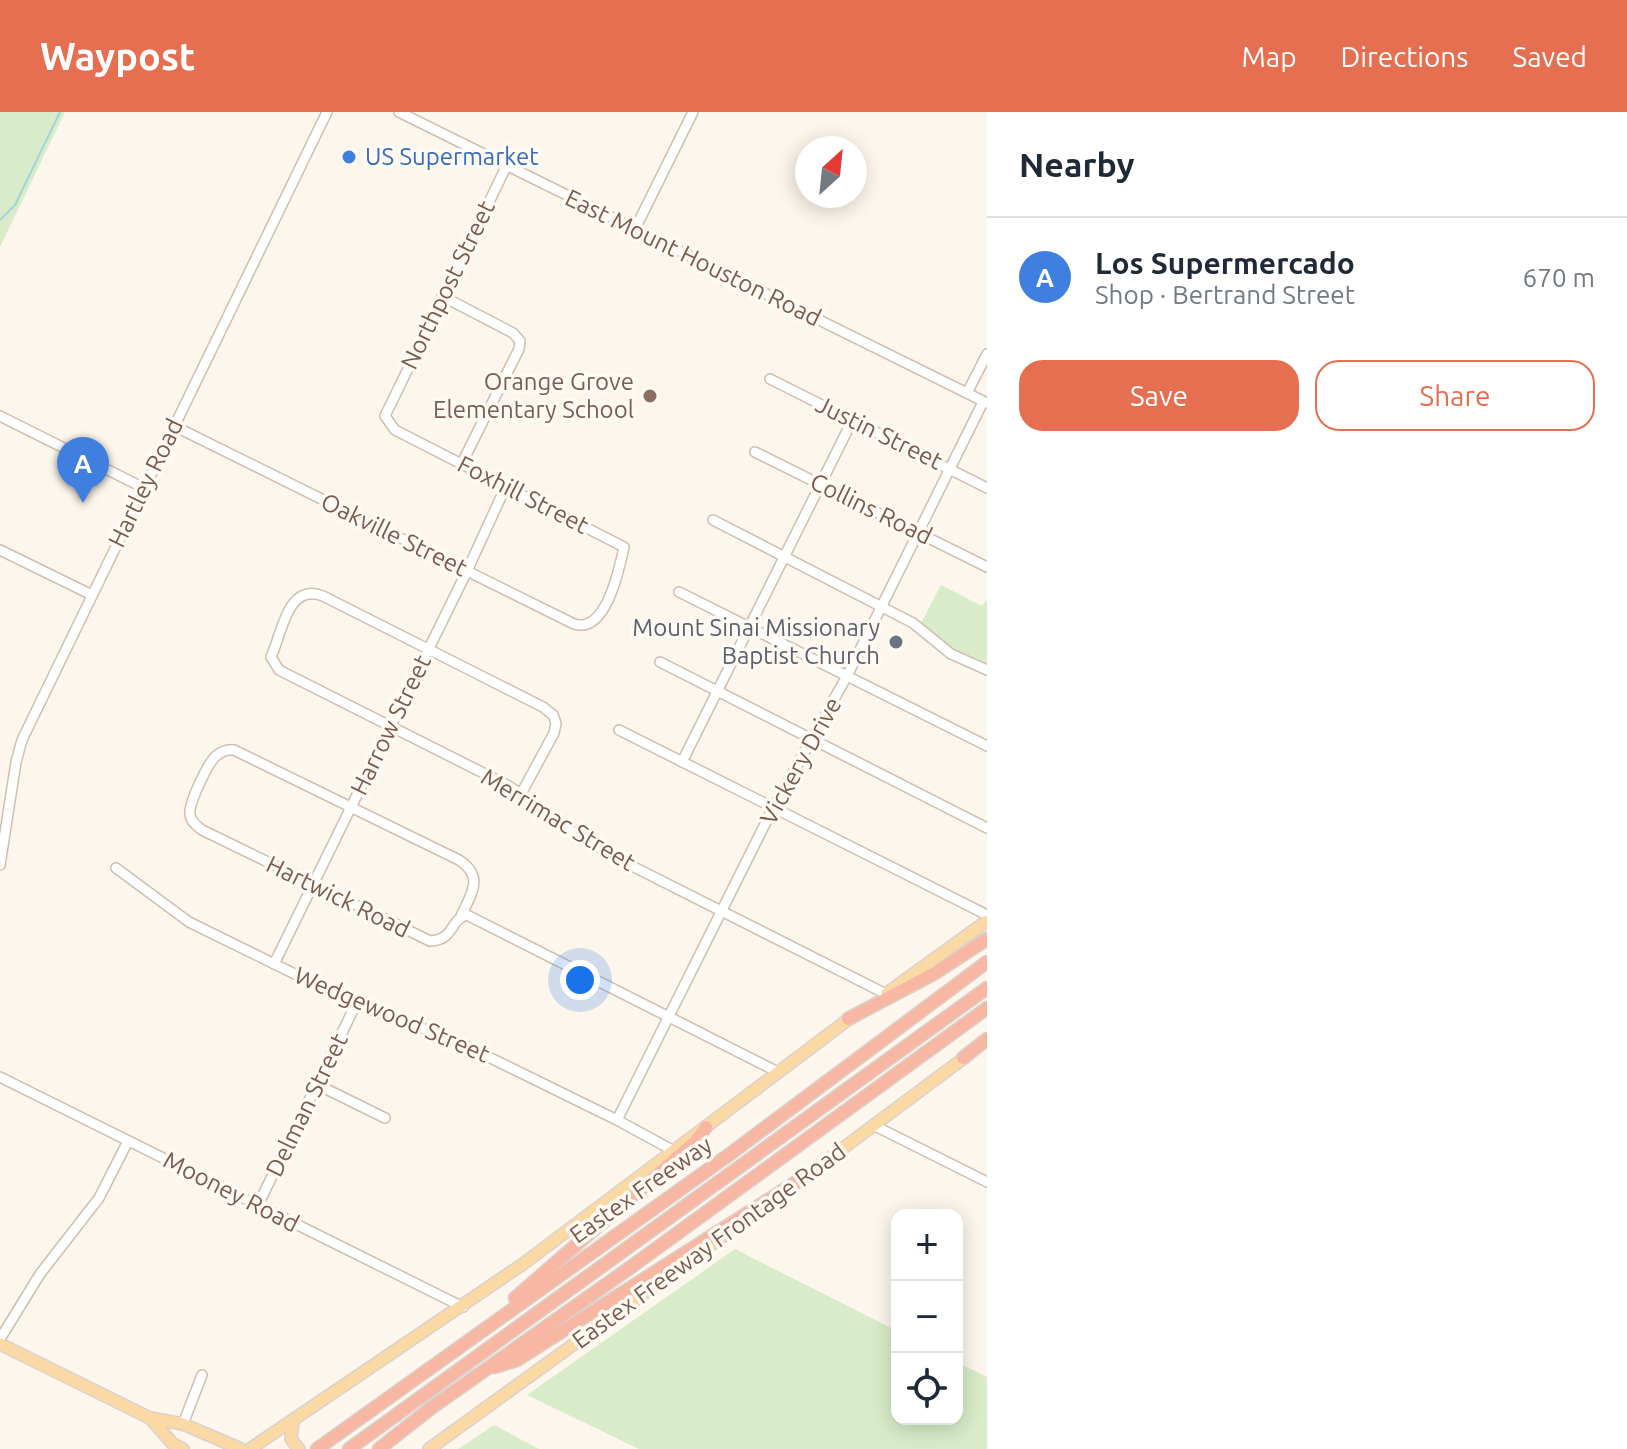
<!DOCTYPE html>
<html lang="en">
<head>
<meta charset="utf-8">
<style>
	body { margin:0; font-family:Ubuntu,sans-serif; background:#f6f6f7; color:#1f2937 }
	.controls { position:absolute; right:24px; bottom:24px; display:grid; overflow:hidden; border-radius:16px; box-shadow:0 4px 20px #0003 }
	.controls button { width:72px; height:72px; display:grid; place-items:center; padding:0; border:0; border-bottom:2px solid #e0e1e3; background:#fff; color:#1f2937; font:40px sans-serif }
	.compass { position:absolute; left:795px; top:24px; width:72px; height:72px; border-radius:50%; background:#fff; box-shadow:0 4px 20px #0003; rotate:27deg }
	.you { position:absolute; left:580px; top:868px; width:28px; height:28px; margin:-20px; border:6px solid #fff; border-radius:50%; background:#1a73e8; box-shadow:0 0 0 12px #1a73e833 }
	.badge { display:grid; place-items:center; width:52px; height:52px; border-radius:50%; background:#e76f51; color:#fff; font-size:26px; font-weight:700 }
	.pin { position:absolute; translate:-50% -66px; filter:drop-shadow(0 2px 4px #0008) }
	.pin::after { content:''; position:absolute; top:42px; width:28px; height:24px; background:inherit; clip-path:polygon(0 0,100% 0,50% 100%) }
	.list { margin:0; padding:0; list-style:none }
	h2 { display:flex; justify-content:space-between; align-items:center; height:104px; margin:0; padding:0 32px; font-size:34px }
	h2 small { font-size:26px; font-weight:400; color:#747a83 }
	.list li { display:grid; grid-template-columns:52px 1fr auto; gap:24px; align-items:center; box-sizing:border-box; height:120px; padding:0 32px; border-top:2px solid #e0e1e3 }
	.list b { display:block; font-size:30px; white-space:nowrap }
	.list p { margin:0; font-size:26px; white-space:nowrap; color:#747a83 }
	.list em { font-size:26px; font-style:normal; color:#747a83 }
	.actions { display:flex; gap:16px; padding:24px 32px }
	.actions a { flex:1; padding:18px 0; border:2px solid #e76f51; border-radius:24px; text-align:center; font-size:28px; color:#e76f51 }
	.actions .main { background:#e76f51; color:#fff }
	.icon { flex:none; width:44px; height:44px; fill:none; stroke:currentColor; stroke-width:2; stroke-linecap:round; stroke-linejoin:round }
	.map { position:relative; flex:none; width:987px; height:1337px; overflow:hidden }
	header { display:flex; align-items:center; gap:48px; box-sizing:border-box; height:112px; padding:0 40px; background:#e76f51; color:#fff }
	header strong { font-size:38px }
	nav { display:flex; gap:44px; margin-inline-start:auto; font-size:28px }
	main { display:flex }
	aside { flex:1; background:#fff }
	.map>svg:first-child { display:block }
	.green { fill:#d8ecc9 }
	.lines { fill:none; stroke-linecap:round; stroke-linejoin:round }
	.stream { stroke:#a5d3da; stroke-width:2 }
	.minor-casing { stroke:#d1beb0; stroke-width:12 }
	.major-casing { stroke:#dad1cd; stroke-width:14 }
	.highway-casing { stroke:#dad1cd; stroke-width:15 }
	.minor { stroke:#fff; stroke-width:9 }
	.major { stroke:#fbd9a5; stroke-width:11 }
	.highway { stroke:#f7b7a3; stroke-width:12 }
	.shop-dot { fill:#3f7fe0; stroke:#fffaf3; stroke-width:3 }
	.education-dot { fill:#8d6e63; stroke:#fffaf3; stroke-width:3 }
	.worship-dot { fill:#6b7280; stroke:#fffaf3; stroke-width:3 }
	.labels { text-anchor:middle; stroke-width:7; stroke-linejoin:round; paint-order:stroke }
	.shop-label { font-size:24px; fill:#366cbe; stroke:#fffaf3; text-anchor:start }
	.street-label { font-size:24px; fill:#7a5c4d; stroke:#fffaf3 }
	.education-label { font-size:24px; fill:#785e54; stroke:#fffaf3; text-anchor:end }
	.worship-label { font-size:24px; fill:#5b616d; stroke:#fffaf3; text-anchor:end }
</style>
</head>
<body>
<header>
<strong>Waypost</strong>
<nav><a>Map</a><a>Directions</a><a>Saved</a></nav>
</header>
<main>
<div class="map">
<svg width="987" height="1337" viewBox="0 0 987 1337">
	<rect width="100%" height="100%" fill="#fdf6ec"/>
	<g class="green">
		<path d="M 0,0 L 65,0 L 0,135 Z"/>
		<path d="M 941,473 L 982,494 L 987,487 L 987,553 C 960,545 940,531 921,511 Z"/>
		<path d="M 735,1137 L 897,1219 L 897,1307 L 957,1307 L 957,1250 L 987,1265 L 987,1337 L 639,1337 L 527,1283 Z"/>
		<path d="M 494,1313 L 539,1337 L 458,1337 Z"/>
	</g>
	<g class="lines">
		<path class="stream" d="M 0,108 L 15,93 L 60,0"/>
		<defs>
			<g id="minor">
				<path d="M 399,0 L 987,291"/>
				<path d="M 635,117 L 693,0"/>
				<path d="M 442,184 L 513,221 L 520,229 L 519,237 L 462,351"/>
				<path d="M 770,267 L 987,376"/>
				<path d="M 967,281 L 987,242"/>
				<path d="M 0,304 L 144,376"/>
				<path d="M 174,314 L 574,512 C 606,522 619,458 624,435 L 395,318 L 385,304 L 507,53"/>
				<path d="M 755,340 L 987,455"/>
				<path d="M 713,408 L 913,511 L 951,542 L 987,558"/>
				<path d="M 0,438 L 92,483"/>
				<path d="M 679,480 L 987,634"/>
				<path d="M 660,550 L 987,716"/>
				<path d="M 619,618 L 987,803"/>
				<path d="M 682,650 L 853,307"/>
				<path d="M 521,682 L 554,621 L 556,611 L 553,603 L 543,595 L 323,484 C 287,470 282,522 271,545 L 279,558 L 507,673 L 521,682 L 533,696 L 622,749 L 886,882"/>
				<path d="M 0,753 L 16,650 L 22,628 L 327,0"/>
				<path d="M 116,756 L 189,810 L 356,892 L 452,927 L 617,1008 L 674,1039"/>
				<path d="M 461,804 C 471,782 485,765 459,748 L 234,638 C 227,637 222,639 216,644 C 208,651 188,692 190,703 C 191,710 197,714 202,718 L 430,829 C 455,828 449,808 467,803 L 778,960"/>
				<path d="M 274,852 L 467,459 L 506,374"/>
				<path d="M 0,965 L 463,1195"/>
				<path d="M 318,973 L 385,1006"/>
				<path d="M 617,1008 L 773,696 L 847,564 L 983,290"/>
				<path d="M 875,1014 L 987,1070"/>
				<path d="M 258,1093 L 356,892"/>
				<path d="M 0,1227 L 40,1162 L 99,1086 L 128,1029"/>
				<path d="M 183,1312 L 202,1263"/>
			</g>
			<g id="major">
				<path d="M 887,881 L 987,809"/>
				<path d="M 799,1069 L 968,943"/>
				<path d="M 0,1232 L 150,1306 L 183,1312 L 241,1337"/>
				<path d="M 150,1306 L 173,1332 L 183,1337"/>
				<path d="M 293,1308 L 291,1327 L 299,1337"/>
				<path d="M 250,1337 L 523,1152 L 853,904"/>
				<path d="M 429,1337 L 737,1114"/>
			</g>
			<g id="highway">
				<path d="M 848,907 L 935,861 L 987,827"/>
				<path d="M 963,946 L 987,927"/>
				<path d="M 515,1186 L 696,1029 L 706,1015"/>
				<path d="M 494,1255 L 517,1248 L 806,1064"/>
				<path d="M 317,1337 L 730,1042 L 987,850"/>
				<path d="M 349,1337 L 987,876"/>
				<path d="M 379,1337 L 431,1296 L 631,1155 L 987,896"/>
			</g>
		</defs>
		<use href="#minor" class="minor-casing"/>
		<use href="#major" class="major-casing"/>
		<use href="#highway" class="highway-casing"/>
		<use href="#minor" class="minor"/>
		<use href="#major" class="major"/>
		<use href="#highway" class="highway"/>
	</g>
	<circle class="shop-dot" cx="349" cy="45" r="8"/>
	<circle class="education-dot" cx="650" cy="284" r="8"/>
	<circle class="worship-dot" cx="896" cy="530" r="8"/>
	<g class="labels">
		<g class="shop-label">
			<text x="365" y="53">US Supermarket</text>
		</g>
		<g class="street-label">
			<text transform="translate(693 146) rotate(26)" y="8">East Mount Houston Road</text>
			<text transform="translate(448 173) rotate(-64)" y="8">Northpost Street</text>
			<text transform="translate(879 321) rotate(26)" y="8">Justin Street</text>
			<text transform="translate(146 371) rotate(-64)" y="8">Hartley Road</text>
			<text transform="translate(523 383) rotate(27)" y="8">Foxhill Street</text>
			<text transform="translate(871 397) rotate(26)" y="8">Collins Road</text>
			<text transform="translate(394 423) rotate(26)" y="8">Oakville Street</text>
			<text transform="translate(391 613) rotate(-64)" y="8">Harrow Street</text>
			<text transform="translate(801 649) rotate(-61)" y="8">Vickery Drive</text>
			<text transform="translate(558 708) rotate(31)" y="8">Merrimac Street</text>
			<text transform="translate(338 785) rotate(26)" y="8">Hartwick Road</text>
			<text transform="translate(392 903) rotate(23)" y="8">Wedgewood Street</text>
			<text transform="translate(307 993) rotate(-64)" y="8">Delman Street</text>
			<text transform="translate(641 1078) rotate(-35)" y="8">Eastex Freeway</text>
			<text transform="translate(231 1080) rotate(27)" y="8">Mooney Road</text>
			<text transform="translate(709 1134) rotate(-36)" y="8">Eastex Freeway Frontage Road</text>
		</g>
		<g class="education-label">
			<text x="634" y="278">Orange Grove<tspan x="634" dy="28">Elementary School</tspan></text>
		</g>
		<g class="worship-label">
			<text x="880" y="524">Mount Sinai Missionary<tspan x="880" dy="28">Baptist Church</tspan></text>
		</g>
	</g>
</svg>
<div class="controls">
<button>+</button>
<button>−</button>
<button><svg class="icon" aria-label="locate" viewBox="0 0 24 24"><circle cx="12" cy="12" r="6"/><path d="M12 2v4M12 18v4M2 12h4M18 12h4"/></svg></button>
</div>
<svg class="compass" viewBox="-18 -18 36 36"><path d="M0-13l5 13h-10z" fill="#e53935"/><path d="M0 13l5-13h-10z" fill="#747a83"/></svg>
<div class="you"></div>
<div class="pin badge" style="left:83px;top:391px;background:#3f7fe0">A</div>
</div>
<aside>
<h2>Nearby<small></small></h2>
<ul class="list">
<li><span class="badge" style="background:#3f7fe0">A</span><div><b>Los Supermercado</b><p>Shop · Bertrand Street</p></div><em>670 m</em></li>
</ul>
<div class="actions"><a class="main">Save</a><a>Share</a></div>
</aside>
</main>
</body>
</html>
